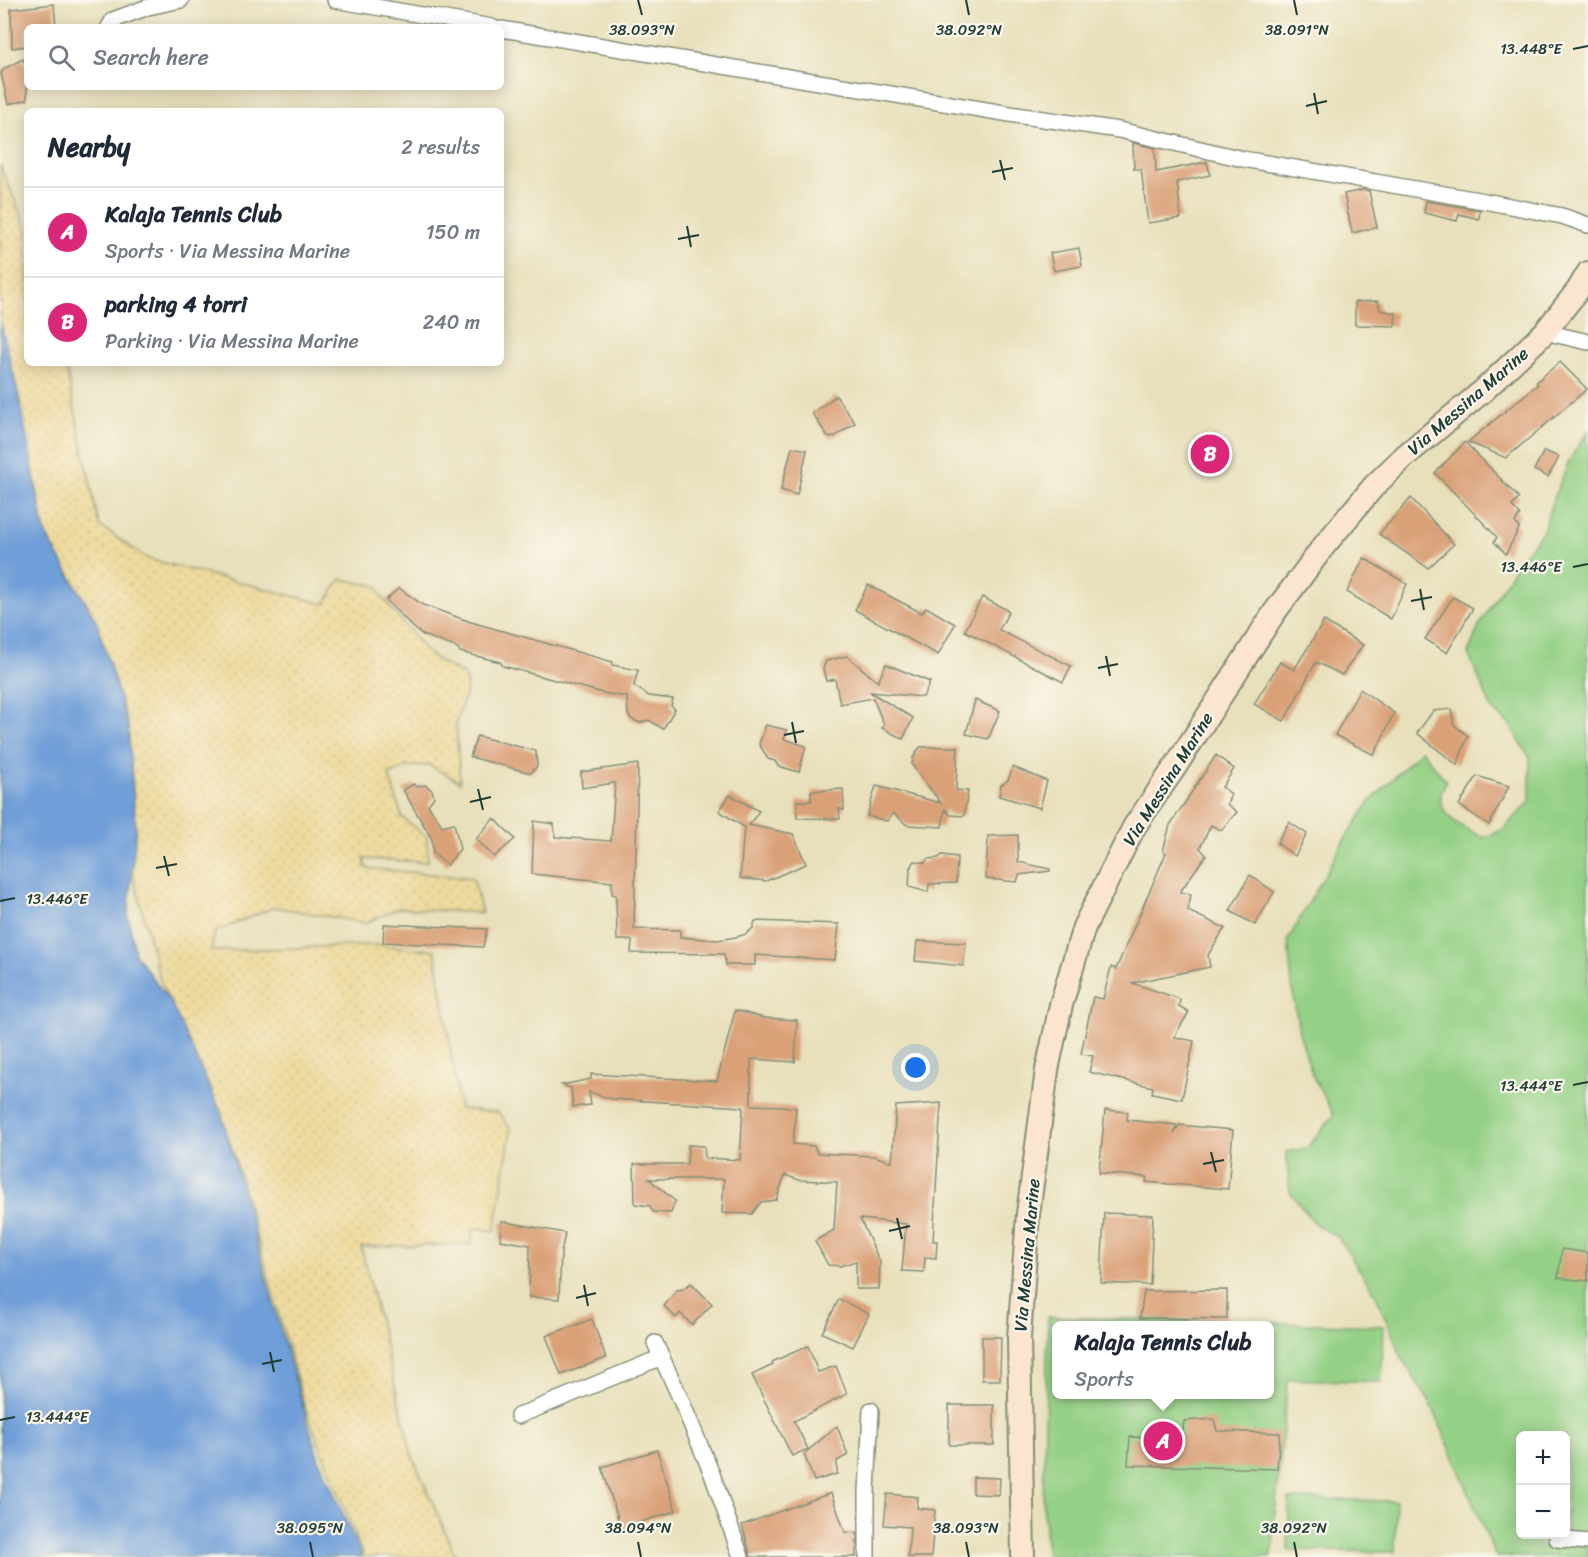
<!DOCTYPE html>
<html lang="en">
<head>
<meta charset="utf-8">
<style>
	body { margin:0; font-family:Sriracha,sans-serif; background:#f6f6f7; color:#1f2937 }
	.controls { position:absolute; right:18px; bottom:18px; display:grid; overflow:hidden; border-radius:9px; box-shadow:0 3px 15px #0003 }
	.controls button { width:54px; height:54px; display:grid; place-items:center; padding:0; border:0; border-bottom:2px solid #e0e1e3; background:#fff; color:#1f2937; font:30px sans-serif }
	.you { position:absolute; left:916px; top:1068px; width:21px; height:21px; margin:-15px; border:4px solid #fff; border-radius:50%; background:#1a73e8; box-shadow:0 0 0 9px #1a73e833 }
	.badge { display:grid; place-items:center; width:39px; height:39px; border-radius:50%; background:#db2777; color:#fff; font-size:20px; font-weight:700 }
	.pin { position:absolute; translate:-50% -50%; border:3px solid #fff; box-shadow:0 2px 6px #0006 }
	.popup { position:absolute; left:1052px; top:1321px; width:222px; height:78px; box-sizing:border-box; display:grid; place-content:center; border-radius:9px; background:#fff; filter:drop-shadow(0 2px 4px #0005); font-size:20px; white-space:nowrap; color:#747a83 }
	.popup b { font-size:22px; color:#1f2937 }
	.popup::after { content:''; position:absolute; left:50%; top:100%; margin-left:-12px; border:12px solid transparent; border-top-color:#fff }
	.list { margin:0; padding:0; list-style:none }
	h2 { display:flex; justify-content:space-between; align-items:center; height:78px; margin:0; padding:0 24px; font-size:26px }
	h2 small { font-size:20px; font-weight:400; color:#747a83 }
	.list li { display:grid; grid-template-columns:39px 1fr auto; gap:18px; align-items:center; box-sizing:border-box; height:90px; padding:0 24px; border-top:2px solid #e0e1e3 }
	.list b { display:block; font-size:22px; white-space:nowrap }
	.list p { margin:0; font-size:20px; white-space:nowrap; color:#747a83 }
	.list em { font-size:20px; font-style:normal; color:#747a83 }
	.icon { flex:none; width:33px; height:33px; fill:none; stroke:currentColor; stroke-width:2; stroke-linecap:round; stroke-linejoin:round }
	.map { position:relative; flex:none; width:1588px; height:1557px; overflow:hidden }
	.search { position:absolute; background:#fff; box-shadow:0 3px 15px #0003; left:24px; top:24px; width:480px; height:66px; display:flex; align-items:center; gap:15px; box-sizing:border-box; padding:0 21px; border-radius:9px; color:#747a83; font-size:22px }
	.panel { position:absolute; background:#fff; box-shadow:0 3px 15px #0003; left:24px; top:108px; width:480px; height:258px; border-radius:9px }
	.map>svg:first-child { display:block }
	.green { fill:#94d085; stroke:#5a865c; stroke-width:1.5; fill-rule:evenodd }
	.sand { fill:url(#sand-dots); stroke:#868c69; stroke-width:1.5 }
	.water { fill:#709ed8; stroke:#486e86; stroke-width:1.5 }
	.building { fill:#daa178 }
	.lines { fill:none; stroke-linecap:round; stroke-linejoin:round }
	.minor-casing { stroke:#848e78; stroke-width:18 }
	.secondary-casing { stroke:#848e78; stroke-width:26 }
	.minor { stroke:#fff; stroke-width:15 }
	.secondary { stroke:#fce5cf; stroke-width:22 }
	.ticks { fill:none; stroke:#1f3d34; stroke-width:2 }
	.labels { text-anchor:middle; stroke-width:4.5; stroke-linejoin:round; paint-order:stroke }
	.street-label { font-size:18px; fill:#1f3d34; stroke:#fbf7ec }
	.ticks-label { font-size:15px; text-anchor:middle; fill:#1f3d34; stroke:#fbf7ec; stroke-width:4.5; stroke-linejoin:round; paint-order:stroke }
</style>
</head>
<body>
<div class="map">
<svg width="1588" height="1557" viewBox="0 0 1588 1557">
	<defs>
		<pattern id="sand-dots" width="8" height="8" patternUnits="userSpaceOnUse" patternTransform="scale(1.5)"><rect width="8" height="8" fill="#eeda9e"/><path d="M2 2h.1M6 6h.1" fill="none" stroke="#ccbc89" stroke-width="1.8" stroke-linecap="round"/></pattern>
	</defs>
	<rect width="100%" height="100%" fill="#fbf7ec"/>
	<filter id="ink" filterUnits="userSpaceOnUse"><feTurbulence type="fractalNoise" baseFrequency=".0167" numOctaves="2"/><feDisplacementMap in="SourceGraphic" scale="12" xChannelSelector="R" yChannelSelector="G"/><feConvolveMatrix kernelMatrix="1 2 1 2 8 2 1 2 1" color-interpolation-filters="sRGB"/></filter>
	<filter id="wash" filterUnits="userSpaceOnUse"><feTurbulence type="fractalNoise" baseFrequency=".008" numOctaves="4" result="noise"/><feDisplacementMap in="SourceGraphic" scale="24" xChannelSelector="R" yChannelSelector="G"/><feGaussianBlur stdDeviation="1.35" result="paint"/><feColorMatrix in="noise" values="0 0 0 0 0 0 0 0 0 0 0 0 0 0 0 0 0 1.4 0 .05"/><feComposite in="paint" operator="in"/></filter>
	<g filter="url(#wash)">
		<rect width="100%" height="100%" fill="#e8e0bb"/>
		<g class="green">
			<path d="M 1588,431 L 1588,1557 L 1496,1557 L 1432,1406 L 1403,1360 L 1376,1295 L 1338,1237 L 1316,1225 L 1290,1192 L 1286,1152 L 1307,1148 L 1334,1115 L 1313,1077 L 1299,1032 L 1292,986 L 1288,940 L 1344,841 L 1369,803 L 1421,750 L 1446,781 C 1445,785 1441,790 1441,795 C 1437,817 1468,830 1484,838 L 1502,830 L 1530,802 L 1530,758 L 1510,725 L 1492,709 L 1468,653 L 1480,624 L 1517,564 L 1543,531 L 1553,500 L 1570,459 ZM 1520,1436 L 1566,1436 L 1566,1534 L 1520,1534 Z"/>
			<path d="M 1048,1317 L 1384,1326 L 1381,1382 L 1288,1379 L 1274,1523 L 1273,1549 L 1271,1550 L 1271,1557 L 1047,1557 L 1043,1500 ZM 1056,1326 L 1270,1326 L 1270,1394 L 1056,1394 Z"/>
			<path d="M 1289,1499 L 1396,1501 L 1395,1552 L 1288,1550 Z"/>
		</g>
		<path class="sand" d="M 0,165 L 27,229 L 27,363 L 65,363 L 99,525 L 148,559 L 325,604 L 341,579 L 377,586 L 381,596 L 427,652 L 443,664 L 465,675 L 467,689 L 456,723 L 460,782 L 429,765 L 407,767 L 389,775 L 402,817 L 427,837 L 428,862 L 364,859 L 366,868 L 473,878 L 482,913 L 399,908 L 365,923 L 274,907 L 215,932 L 211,951 L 376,945 L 435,950 L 460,1109 L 498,1112 L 511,1129 L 495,1231 L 474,1228 L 471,1244 L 361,1247 L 412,1455 L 456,1557 L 364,1557 L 305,1408 L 233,1150 L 160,980 L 132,871 L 127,722 L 96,620 L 45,533 L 19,397 L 0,321 Z"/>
		<path class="water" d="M 0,321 L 19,397 L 45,533 L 96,620 L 128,726 L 136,829 L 128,916 L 135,954 L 171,1003 L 221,1112 L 281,1332 L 319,1460 L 362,1557 L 0,1557 Z"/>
		<g id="blocks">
			<g class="building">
				<path d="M 54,4 L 56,27 L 27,27 L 27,46 L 12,48 L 11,9 Z"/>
				<path d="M 23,59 L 27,69 L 27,100 L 8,104 L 1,73 L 5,68 Z"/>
				<path d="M 1133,143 L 1155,148 L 1156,172 L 1207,162 L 1210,175 L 1177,182 L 1181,218 L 1148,223 L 1141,169 L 1134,169 Z"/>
				<path d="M 1363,190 L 1369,191 L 1377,227 L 1352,233 L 1344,194 Z"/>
				<path d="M 1426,201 L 1480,210 L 1479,219 L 1459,214 L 1457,221 L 1424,213 Z"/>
				<path d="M 1079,248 L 1082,266 L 1054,271 L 1050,253 Z"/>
				<path d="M 1378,301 L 1380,310 L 1396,313 L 1395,326 L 1355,325 L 1355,302 Z"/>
				<path d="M 1560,362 L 1587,389 L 1506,458 L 1468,442 L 1538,384 L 1536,382 Z"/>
				<path d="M 836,396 L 855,423 L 834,437 L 828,437 L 812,413 Z"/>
				<path d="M 1465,442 L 1519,498 L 1512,506 L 1520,515 L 1515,522 L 1519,528 L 1506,554 L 1494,542 L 1497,537 L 1435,473 Z"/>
				<path d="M 792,447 L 807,450 L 797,495 L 781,490 Z"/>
				<path d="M 1544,451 L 1559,457 L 1548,477 L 1534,470 Z"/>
				<path d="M 1411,498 L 1454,544 L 1428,568 L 1379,534 Z"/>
				<path d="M 1364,558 L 1407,584 L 1391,619 L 1347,592 Z"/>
				<path d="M 868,585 L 922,613 L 926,607 L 955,624 L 938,655 L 855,610 Z"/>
				<path d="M 399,588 L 423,605 L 471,622 L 613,662 L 612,665 L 638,670 L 634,686 L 649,696 L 673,699 L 671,706 L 675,709 L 663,729 L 649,720 L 640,723 L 631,719 L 628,715 L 627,697 L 603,693 L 503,666 L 500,662 L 460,652 L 458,648 L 423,635 L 414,628 L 386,600 Z"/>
				<path d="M 982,597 L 1009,611 L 999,630 L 1071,666 L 1063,682 L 965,631 Z"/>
				<path d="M 1453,597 L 1473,608 L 1447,653 L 1425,639 Z"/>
				<path d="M 1324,621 L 1363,645 L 1342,675 L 1316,662 L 1284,721 L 1254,704 L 1280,662 L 1294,670 Z"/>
				<path d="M 847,656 L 878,682 L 886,664 L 930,682 L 923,697 L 870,692 L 913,718 L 903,739 L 882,728 L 884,725 L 873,698 L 840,704 L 835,679 L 826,681 L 823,669 L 826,661 Z"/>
				<path d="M 1360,689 L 1394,713 L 1374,755 L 1335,735 Z"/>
				<path d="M 975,700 L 1000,711 L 988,739 L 966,734 Z"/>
				<path d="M 1452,709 L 1453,724 L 1468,736 L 1457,765 L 1417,733 L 1433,711 Z"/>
				<path d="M 766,725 L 787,730 L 784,739 L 806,746 L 799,772 L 778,766 L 775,761 L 768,759 L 759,744 Z"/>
				<path d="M 477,736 L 536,751 L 537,766 L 531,773 L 470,757 Z"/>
				<path d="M 920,747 L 958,747 L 956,790 L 968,791 L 964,816 L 950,815 L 945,809 L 942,827 L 907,825 L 893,813 L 887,821 L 867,816 L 876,786 L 941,803 L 912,765 L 913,758 Z"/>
				<path d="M 1216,755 L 1234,769 L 1222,787 L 1231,794 L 1227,804 L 1237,812 L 1221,830 L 1211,825 L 1200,848 L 1206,855 L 1180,892 L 1191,894 L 1188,911 L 1225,928 L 1208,955 L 1210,967 L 1132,983 L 1180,999 L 1179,1006 L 1189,1012 L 1174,1037 L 1194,1041 L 1182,1099 L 1152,1093 L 1153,1087 L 1089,1072 L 1093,1056 L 1081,1054 L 1093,997 L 1103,999 L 1111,967 L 1116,969 L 1166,853 L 1163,851 L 1170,825 Z"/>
				<path d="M 638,764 L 634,929 L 680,930 L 680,937 L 718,940 L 736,937 L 746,934 L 753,928 L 755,921 L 839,924 L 835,960 L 755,955 L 755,965 L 726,965 L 724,954 L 631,953 L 632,940 L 617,940 L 616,895 L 612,894 L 612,882 L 532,874 L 534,821 L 554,824 L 555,837 L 611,841 L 615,783 L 582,788 L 581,772 Z"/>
				<path d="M 1013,767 L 1047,781 L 1040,808 L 999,796 L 1001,785 L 1008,780 Z"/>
				<path d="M 1477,776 L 1509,786 L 1489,825 L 1459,805 Z"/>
				<path d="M 414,784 L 416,787 L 425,785 L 432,790 L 434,797 L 428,805 L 442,826 L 454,823 L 460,849 L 447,865 L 433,853 L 432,839 L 403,790 Z"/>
				<path d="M 843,789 L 844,810 L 839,809 L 840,819 L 797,818 L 797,801 L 811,801 L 811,791 Z"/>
				<path d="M 730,795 L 759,811 L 749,825 L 793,834 L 806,864 L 766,881 L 740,878 L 744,827 L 719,811 Z"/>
				<path d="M 494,818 L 515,839 L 494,857 L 476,839 Z"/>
				<path d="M 1289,822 L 1307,834 L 1295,856 L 1277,843 Z"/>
				<path d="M 1018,835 L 1018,862 L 1050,869 L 1050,871 L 1019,875 L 1017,882 L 986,879 L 988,836 Z"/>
				<path d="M 942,855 L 957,857 L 956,883 L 929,884 L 928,892 L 909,887 L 910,868 L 915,861 L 925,863 L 927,859 L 938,858 Z"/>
				<path d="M 1250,875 L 1274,892 L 1255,925 L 1230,911 Z"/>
				<path d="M 384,924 L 487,929 L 483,947 L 383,942 Z"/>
				<path d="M 917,941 L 966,943 L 963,966 L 915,961 Z"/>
				<path d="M 735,1010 L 764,1018 L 797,1020 L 795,1062 L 751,1059 L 751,1105 L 782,1106 L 796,1108 L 793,1144 L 814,1146 L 817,1153 L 874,1156 L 892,1162 L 896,1106 L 941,1103 L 933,1241 L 937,1241 L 936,1258 L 925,1257 L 924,1272 L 902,1271 L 906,1224 L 860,1219 L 880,1262 L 879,1289 L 856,1289 L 856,1261 L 840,1266 L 828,1265 L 815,1241 L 834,1230 L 837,1182 L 799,1180 L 785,1175 L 776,1200 L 761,1202 L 752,1214 L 722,1213 L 724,1179 L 649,1179 L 675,1201 L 671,1213 L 653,1212 L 650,1206 L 635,1204 L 634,1164 L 687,1164 L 688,1145 L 704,1146 L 705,1158 L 740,1160 L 743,1107 L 612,1099 L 589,1092 L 591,1105 L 573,1107 L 571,1088 L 562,1085 L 591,1079 L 591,1074 L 717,1081 Z"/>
				<path d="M 1105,1110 L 1128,1112 L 1127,1120 L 1176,1125 L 1174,1134 L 1179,1125 L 1233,1130 L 1228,1189 L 1146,1182 L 1147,1177 L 1099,1173 Z"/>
				<path d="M 1104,1213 L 1153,1215 L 1150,1285 L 1101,1283 Z"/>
				<path d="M 501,1221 L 565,1233 L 561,1253 L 559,1299 L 529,1297 L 530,1245 L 500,1240 Z"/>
				<path d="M 1562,1249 L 1588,1253 L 1588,1281 L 1558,1278 Z"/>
				<path d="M 691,1283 L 712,1304 L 692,1325 L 680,1313 L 676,1318 L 664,1306 L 677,1290 L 683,1289 Z"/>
				<path d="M 1227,1290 L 1227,1319 L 1140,1318 L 1144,1291 Z"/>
				<path d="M 839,1299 L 869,1314 L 853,1347 L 822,1333 Z"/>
				<path d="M 592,1319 L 606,1358 L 561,1375 L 546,1336 Z"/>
				<path d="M 982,1337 L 1001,1337 L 1000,1380 L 982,1380 Z"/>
				<path d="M 808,1346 L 818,1372 L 836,1366 L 847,1394 L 794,1421 L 808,1449 L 792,1456 L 752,1375 L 773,1365 L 772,1362 Z"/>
				<rect x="949" y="1405" width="45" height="40"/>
				<path d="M 1214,1419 L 1217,1431 L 1280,1433 L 1277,1469 L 1128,1465 L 1130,1437 L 1182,1438 L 1184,1421 Z"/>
				<path d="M 837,1426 L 848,1455 L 837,1461 L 837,1474 L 814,1481 L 804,1454 Z"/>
				<path d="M 657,1450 L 676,1511 L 621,1528 L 602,1467 Z"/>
				<path d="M 973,1477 L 1000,1478 L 999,1495 L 973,1494 Z"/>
				<path d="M 831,1493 L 845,1532 L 857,1533 L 856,1557 L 751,1557 L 742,1525 Z"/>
				<path d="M 887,1494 L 918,1497 L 917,1508 L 935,1510 L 931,1557 L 908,1557 L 910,1527 L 884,1525 Z"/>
			</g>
		</g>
	</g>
	<g filter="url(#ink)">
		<use href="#blocks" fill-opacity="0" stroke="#848e78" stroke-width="1.5"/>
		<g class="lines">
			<defs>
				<g id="minor">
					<path d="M 335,0 L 492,27"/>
					<path d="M 109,27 L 113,20 L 148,7 L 181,0"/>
					<path d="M 501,29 L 1016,115 L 1119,130 L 1243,159 L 1484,201 L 1562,216 L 1588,225"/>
					<path d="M 1545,332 L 1588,342"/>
					<path d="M 655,1343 L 678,1393 L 712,1474 L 741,1557"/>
					<path d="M 518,1416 L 662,1357"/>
					<path d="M 1557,1539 L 1588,1542"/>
					<path d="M 867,1557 L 867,1491 L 871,1410"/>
				</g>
				<path id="secondary" d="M 1023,1557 L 1019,1338 L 1028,1214 L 1047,1070 L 1061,1005 L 1084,927 L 1134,827 L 1175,767 L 1274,613 L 1323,547 L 1374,486 L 1406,455 L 1484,390 L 1545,332 L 1578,290 L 1588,273"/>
			</defs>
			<use href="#minor" class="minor-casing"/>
			<use href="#secondary" class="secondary-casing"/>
			<use href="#minor" class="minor"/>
			<use href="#secondary" class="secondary"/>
		</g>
	</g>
	<path class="ticks" d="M 638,0 L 642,15M 966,0 L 969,15M 1294,0 L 1297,15M 1573,49 L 1588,46M 1314,93 L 1318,114M 1306,106 L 1327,101M 1000,160 L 1005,180M 992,172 L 1013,168M 687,226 L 691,247M 678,239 L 699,235M 1573,567 L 1588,564M 1420,589 L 1424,610M 1411,601 L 1432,597M 1106,656 L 1110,676M 1098,668 L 1118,664M 792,722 L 796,743M 784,735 L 804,731M 478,789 L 483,810M 470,802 L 491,797M 164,856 L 169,876M 156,868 L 177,864M 0,901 L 15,898M 1573,1085 L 1588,1082M 1211,1152 L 1216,1172M 1203,1164 L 1224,1160M 897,1218 L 902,1239M 889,1231 L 910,1226M 584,1285 L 588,1306M 576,1298 L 596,1293M 270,1352 L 274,1372M 262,1364 L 282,1360M 0,1420 L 15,1417M 310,1542 L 313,1557M 638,1542 L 641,1557M 966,1542 L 969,1557M 1294,1542 L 1297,1557"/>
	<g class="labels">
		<g class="street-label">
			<text transform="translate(1468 401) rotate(-41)" y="6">Via Messina Marine</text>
			<text transform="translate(1168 779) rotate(-58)" y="6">Via Messina Marine</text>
			<text transform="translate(1027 1255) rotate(-85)" y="6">Via Messina Marine</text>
		</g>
	</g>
	<g class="ticks-label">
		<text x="642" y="35">38.093°N</text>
		<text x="969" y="35">38.092°N</text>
		<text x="1297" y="35">38.091°N</text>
		<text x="1531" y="54">13.448°E</text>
		<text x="1531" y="572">13.446°E</text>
		<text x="57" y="904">13.446°E</text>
		<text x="1531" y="1091">13.444°E</text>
		<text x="57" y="1422">13.444°E</text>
		<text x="310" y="1533">38.095°N</text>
		<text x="638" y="1533">38.094°N</text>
		<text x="966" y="1533">38.093°N</text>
		<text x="1294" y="1533">38.092°N</text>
	</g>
</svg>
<div class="controls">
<button>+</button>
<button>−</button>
</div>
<div class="you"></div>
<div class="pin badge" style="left:1163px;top:1441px">A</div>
<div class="popup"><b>Kalaja Tennis Club</b>Sports</div>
<div class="pin badge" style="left:1210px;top:454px">B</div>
<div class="search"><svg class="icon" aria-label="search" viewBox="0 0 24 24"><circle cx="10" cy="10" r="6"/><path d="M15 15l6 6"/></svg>Search here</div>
<section class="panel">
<h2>Nearby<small>2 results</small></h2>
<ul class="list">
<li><span class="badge">A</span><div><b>Kalaja Tennis Club</b><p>Sports · Via Messina Marine</p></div><em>150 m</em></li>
<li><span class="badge">B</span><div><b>parking 4 torri</b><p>Parking · Via Messina Marine</p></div><em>240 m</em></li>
</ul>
</section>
</div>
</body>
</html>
